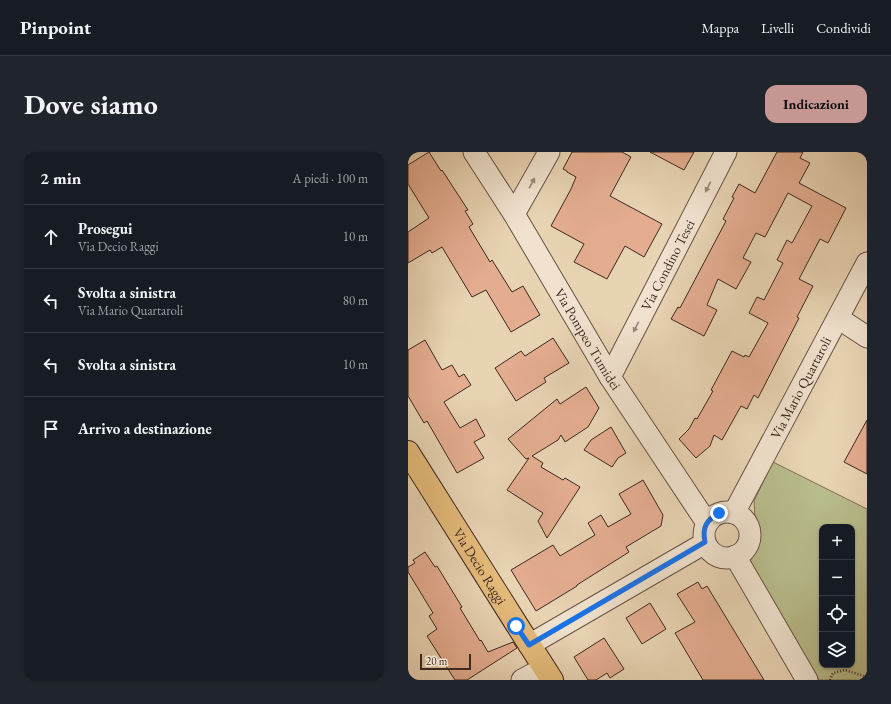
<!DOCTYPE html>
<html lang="it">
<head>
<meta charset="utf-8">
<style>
	body { margin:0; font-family:"EB Garamond",serif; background:#20242c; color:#f1f3f6 }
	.controls { position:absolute; right:12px; bottom:12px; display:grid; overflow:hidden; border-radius:8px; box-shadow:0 1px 3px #0004 }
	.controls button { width:36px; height:36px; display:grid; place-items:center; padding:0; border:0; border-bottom:1px solid #363941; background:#171b24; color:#f1f3f6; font:20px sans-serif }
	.scale { position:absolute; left:12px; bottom:10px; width:51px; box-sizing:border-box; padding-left:4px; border:2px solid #3e281f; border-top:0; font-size:11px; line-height:14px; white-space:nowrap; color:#3e281f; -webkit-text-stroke:3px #f0e2ce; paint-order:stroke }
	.stop { position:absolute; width:12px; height:12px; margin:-9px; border:3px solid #1a73e8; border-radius:50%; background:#fff }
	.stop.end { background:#1a73e8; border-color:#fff; box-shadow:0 1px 4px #0008 }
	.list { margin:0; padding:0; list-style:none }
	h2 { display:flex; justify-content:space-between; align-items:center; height:52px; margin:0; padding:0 16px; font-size:17px }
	h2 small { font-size:13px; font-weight:400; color:#9ea1a6 }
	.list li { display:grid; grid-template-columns:26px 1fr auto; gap:12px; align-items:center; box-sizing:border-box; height:64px; padding:0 16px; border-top:1px solid #363941 }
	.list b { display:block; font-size:15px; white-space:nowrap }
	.list p { margin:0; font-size:13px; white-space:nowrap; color:#9ea1a6 }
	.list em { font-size:13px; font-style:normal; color:#9ea1a6 }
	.icon { flex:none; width:22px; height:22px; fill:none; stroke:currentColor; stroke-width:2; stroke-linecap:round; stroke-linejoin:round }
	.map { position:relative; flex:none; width:459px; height:528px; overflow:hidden; border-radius:12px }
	header { display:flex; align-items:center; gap:24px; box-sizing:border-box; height:56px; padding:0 20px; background:#171b24; border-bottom:1px solid #363941 }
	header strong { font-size:19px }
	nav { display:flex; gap:22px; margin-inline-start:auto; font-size:14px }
	.intro { display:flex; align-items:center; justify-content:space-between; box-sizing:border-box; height:96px; padding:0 24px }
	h1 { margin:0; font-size:28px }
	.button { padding:10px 18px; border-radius:12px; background:#c59692; color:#111; font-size:14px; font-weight:700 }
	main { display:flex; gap:24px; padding:0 24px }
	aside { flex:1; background:#171b24; border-radius:12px; box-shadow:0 1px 3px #0004 }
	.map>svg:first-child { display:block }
	.green { fill:#b8bc8b; stroke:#7b7255; fill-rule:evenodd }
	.building { fill:#e4ad90; stroke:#3e281f }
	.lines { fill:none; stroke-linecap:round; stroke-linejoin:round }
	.minor-casing { stroke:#685344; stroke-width:23 }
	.major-casing { stroke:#3e281f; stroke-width:24 }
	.path { stroke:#3e281f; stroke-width:2.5; stroke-dasharray:1 2; stroke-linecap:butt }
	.minor { stroke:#f0e2ce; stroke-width:21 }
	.major { stroke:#e4ba7a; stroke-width:22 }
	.oneway { fill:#978576 }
	.route { stroke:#1a73e8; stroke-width:5 }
	.labels { text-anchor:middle; stroke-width:3.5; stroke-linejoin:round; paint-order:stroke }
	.street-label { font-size:14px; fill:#3e281f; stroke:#f0e2ce }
</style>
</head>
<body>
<header>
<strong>Pinpoint</strong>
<nav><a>Mappa</a><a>Livelli</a><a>Condividi</a></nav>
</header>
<div class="intro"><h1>Dove siamo</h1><a class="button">Indicazioni</a></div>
<main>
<aside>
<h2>2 min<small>A piedi · 100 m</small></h2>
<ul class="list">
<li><svg class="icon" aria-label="ahead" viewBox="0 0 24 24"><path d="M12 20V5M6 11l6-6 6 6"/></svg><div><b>Prosegui</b><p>Via Decio Raggi</p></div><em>10 m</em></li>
<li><svg class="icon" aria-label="left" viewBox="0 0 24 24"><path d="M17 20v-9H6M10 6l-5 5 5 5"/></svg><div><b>Svolta a sinistra</b><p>Via Mario Quartaroli</p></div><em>80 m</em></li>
<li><svg class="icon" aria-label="left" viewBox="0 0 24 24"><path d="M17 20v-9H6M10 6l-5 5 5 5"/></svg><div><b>Svolta a sinistra</b></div><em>10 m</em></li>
<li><svg class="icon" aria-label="arrive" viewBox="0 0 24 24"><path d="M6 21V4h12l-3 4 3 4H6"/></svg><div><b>Arrivo a destinazione</b></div></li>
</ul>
</aside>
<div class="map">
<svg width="459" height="528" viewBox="0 0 459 528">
	<rect width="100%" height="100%" fill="#e8d3b3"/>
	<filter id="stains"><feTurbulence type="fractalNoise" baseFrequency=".005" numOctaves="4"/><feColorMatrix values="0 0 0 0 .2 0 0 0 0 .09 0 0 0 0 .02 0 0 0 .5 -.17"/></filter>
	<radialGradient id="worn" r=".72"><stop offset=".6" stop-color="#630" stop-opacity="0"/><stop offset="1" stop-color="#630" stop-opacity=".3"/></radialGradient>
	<path class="green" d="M 365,310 L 459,357 L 459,528 L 411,528 L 340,409 L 348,381 L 346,349 ZM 414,375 L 444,375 L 444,513 L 414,513 Z"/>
	<g class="building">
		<path d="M 21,0 L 33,19 L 34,18 L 60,58 L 57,59 L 65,72 L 61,75 L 82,110 L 84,108 L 104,140 L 115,134 L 132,163 L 103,180 L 78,138 L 64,145 L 34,95 L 24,101 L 22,98 L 0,111 L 0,80 L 21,66 L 0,32 L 0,13 Z"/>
		<path d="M 164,0 L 214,0 L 223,5 L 202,44 L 254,72 L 236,105 L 217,94 L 199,127 L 166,110 L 176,92 L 143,74 L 163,37 L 168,25 L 159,20 L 159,19 L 155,17 Z"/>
		<path d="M 242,0 L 286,0 L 276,18 Z"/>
		<path d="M 369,0 L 395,0 L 392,6 L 402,11 L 391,31 L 438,56 L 420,91 L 412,87 L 391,127 L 405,134 L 389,165 L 391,166 L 350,246 L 346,243 L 339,257 L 333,254 L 314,288 L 306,283 L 302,294 L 288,306 L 271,287 L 281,277 L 287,266 L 289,267 L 305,239 L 303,238 L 324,199 L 336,205 L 337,203 L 341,205 L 360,171 L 341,161 L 349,145 L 356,148 L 375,111 L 369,108 L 379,88 L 384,91 L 404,54 L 380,41 L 357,85 L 348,81 L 335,106 L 343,110 L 328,137 L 310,127 L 299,153 L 309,158 L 296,184 L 263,167 L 270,155 L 272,156 L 318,69 L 315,67 L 326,46 L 324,45 L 331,32 L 347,41 Z"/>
		<path d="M 145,186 L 161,211 L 136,226 L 138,230 L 108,249 L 87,216 L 113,199 L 117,204 Z"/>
		<path d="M 17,188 L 34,218 L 44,213 L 51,225 L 56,222 L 63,233 L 36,250 L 52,276 L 68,267 L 77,284 L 66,290 L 76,306 L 49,321 L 19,269 L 16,271 L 0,244 L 0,198 Z"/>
		<path d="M 178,235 L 191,256 L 180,275 L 157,290 L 153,283 L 150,288 L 124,304 L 135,311 L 133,315 L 155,328 L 157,326 L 172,335 L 139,386 L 130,369 L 135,361 L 99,338 L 121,306 L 118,307 L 100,287 L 149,247 L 152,252 Z"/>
		<path d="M 459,268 L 459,322 L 436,310 Z"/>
		<path d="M 203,275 L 218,301 L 210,306 L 204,315 L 176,298 L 183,288 Z"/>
		<path d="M 235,328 L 255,363 L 253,374 L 218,395 L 221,400 L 169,433 L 169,434 L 128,459 L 103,418 L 145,393 L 152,404 L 187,383 L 180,371 L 193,363 L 200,375 L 223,362 L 211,342 Z"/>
		<path d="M 17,400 L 27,415 L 29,414 L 54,455 L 52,456 L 72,489 L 73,488 L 80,500 L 105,490 L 109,496 L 59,528 L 47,528 L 19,484 L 29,477 L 21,464 L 25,461 L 0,420 L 0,415 L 7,411 L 5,408 Z"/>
		<path d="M 290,430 L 294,437 L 299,434 L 356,528 L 295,528 L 267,481 L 287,470 L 269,442 Z"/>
		<path d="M 242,451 L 258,477 L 234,492 L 218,466 Z"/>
		<path d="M 196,486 L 216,517 L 202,526 L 199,521 L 188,528 L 180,528 L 166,505 Z"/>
	</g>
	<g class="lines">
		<defs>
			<g id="minor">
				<path id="s1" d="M 66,0 L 106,62 L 202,225 L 299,371"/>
				<path d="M 106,62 L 141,0"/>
				<path d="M 430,166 L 459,185"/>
				<path id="s2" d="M 202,225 L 318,0"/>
				<circle cx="319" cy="383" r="23"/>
				<path id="s3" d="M 326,361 L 459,111"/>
				<path d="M 327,404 L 399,528"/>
				<path d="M 121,493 L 297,391"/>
				<path d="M 114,528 L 136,516"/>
			</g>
			<g id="major">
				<path id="s4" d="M 0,300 L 109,473 L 144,528"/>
			</g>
		</defs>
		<use href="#minor" class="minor-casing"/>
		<use href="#major" class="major-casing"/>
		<path class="path" d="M 422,528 L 425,521 L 437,518 L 459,525"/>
		<use href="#minor" class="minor"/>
		<use href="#major" class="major"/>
	</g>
	<defs><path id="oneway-solid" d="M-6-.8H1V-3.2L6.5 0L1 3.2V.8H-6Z"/></defs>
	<g class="oneway">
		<use href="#oneway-solid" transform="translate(124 31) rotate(-61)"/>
		<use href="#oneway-solid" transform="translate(300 35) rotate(117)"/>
		<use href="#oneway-solid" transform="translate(228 175) rotate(117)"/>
	</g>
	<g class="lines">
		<path class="route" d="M 108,474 L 121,493 L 297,390 C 294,376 298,368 311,361"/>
	</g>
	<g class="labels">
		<g class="street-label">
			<text dy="5" stroke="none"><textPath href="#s2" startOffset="126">Via Condino Tesei</textPath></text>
			<text dy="5" stroke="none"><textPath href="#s1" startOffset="219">Via Pompeo Tumidei</textPath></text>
			<text dy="5" stroke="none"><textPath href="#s3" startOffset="142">Via Mario Quartaroli</textPath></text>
			<text dy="5" stroke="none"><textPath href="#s4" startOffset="135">Via Decio Raggi</textPath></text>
		</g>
	</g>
	<rect width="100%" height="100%" filter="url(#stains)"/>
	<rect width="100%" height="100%" fill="url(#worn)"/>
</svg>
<div class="controls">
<button>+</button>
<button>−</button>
<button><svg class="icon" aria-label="locate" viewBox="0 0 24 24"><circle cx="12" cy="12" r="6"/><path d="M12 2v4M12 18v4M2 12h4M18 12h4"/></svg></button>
<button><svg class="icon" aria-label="layers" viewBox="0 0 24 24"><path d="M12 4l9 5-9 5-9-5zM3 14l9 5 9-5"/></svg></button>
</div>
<div class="scale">20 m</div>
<div class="stop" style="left:108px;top:474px"></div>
<div class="stop end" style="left:311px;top:361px"></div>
</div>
</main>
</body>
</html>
